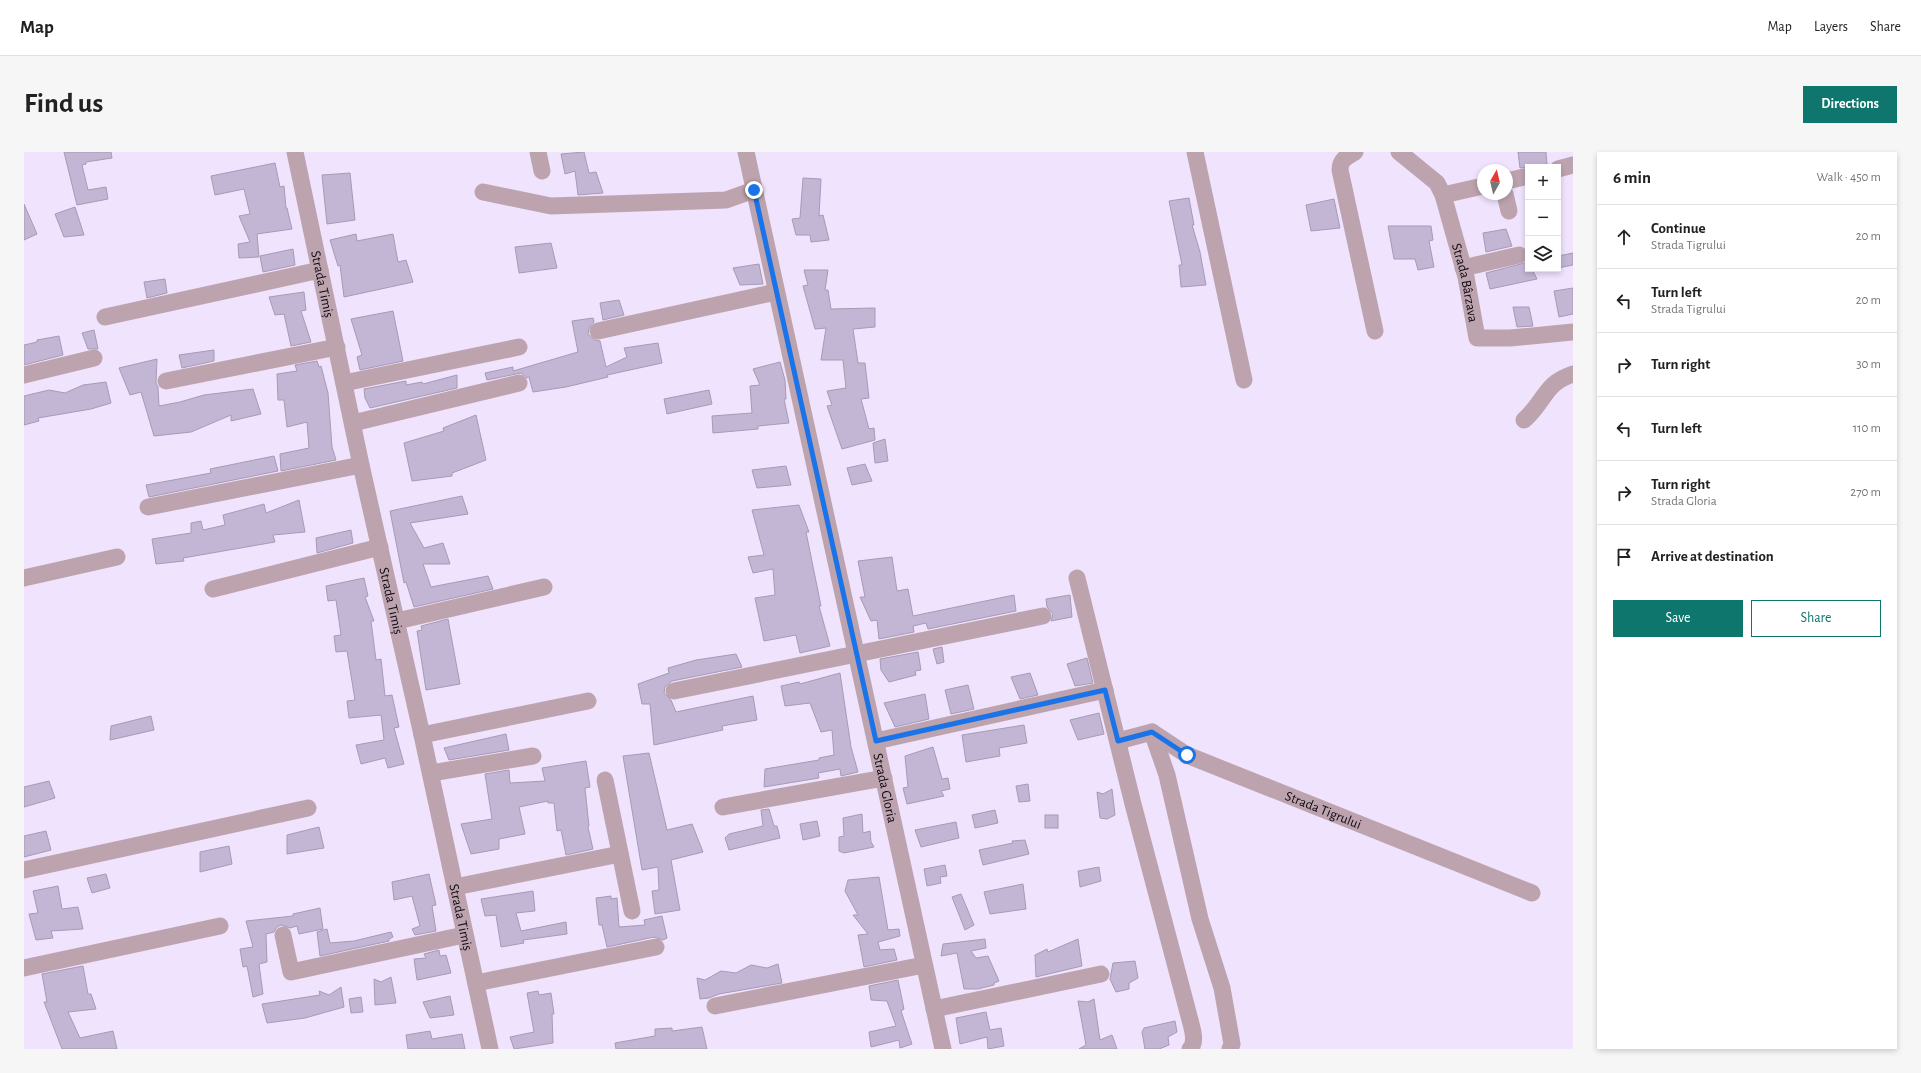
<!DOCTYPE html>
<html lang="en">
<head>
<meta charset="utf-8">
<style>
	body { margin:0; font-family:"Alegreya Sans",sans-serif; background:#f6f6f6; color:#222 }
	.controls { position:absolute; right:12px; top:12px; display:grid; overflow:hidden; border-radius:0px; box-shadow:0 2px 6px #0003 }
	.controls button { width:36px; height:36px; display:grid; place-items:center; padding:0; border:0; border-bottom:1px solid #e0e0e0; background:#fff; color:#222; font:20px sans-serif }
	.compass { position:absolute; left:1453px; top:12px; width:36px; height:36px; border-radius:50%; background:#fff; box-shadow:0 2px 6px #0003; rotate:8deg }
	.stop { position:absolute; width:12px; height:12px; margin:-9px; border:3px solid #1a73e8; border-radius:50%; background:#fff }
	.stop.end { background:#1a73e8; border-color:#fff; box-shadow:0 1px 4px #0008 }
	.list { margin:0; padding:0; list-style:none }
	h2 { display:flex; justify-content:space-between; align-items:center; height:52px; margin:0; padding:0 16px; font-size:17px }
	h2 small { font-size:13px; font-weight:400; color:#767676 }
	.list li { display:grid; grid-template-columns:26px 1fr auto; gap:12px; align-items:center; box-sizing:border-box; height:64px; padding:0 16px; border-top:1px solid #e0e0e0 }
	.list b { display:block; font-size:15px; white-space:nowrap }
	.list p { margin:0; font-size:13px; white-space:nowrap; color:#767676 }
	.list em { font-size:13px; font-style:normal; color:#767676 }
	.actions { display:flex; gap:8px; padding:12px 16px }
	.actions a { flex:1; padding:9px 0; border:1px solid #0f766e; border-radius:0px; text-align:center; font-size:14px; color:#0f766e }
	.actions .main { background:#0f766e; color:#fff }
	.icon { flex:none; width:22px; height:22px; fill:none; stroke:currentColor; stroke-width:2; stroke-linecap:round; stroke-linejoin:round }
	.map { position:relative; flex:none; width:1549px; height:897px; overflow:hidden; border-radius:0px }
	header { display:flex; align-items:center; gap:24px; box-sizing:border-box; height:56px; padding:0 20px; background:#fff; border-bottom:1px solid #e0e0e0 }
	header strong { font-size:19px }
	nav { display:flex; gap:22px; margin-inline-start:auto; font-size:14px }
	.intro { display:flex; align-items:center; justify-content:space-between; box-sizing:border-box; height:96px; padding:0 24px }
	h1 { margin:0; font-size:28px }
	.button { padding:10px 18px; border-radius:0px; background:#0f766e; color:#fff; font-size:14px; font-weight:700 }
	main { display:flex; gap:24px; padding:0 24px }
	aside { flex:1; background:#fff; border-radius:0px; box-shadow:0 2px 6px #0003 }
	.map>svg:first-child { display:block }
	.building { fill:#c3b5d4; stroke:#a79ab8 }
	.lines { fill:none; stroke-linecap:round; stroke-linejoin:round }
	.minor { stroke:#bda3ae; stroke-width:17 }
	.route { stroke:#1a73e8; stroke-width:5 }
	.labels { text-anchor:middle; stroke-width:3; stroke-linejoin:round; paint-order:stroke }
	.street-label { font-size:14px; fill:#0f0a14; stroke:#f8f5fb }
</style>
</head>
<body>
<header>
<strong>Map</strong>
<nav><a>Map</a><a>Layers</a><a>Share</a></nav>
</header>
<div class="intro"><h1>Find us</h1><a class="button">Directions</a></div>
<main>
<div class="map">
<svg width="1549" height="897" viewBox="0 0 1549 897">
	<rect width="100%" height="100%" fill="#efe3fd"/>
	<g class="building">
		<path d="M 40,0 L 87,0 L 88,6 L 62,10 L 62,12 L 58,13 L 64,38 L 82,35 L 84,47 L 53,53 Z"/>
		<path d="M 560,0 L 565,21 L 572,20 L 579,41 L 554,43 L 551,19 L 541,22 L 537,2 Z"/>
		<path d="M 1494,0 L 1522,0 L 1523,12 L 1496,16 Z"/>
		<path d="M 251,11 L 256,35 L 260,34 L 262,56 L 263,56 L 268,77 L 233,82 L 235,105 L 215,106 L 214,92 L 226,90 L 215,64 L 226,62 L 220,37 L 191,43 L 187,24 Z"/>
		<path d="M 326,21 L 331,68 L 303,72 L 298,23 Z"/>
		<path d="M 779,26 L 797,27 L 795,64 L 799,63 L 805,88 L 787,90 L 786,83 L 772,83 L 768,67 L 776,66 Z"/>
		<path d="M 1165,46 L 1170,73 L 1168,73 L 1176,100 L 1182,133 L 1157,135 L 1155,113 L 1158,113 L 1145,49 Z"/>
		<path d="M 1310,47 L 1316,76 L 1287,79 L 1282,53 Z"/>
		<path d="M 0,52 L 13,82 L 0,88 Z"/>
		<path d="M 51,55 L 60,83 L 40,85 L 31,62 Z"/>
		<path d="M 1364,74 L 1407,74 L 1409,88 L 1405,89 L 1410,115 L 1394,118 L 1391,107 L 1370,107 Z"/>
		<path d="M 1482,77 L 1488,94 L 1462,100 L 1459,81 Z"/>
		<path d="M 332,82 L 333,89 L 369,82 L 374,110 L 382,108 L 389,130 L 320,145 L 316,113 L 314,114 L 306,88 Z"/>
		<path d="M 527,91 L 533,116 L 495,121 L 491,95 Z"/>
		<path d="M 269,97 L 271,113 L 239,120 L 236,104 Z"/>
		<path d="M 1549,101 L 1549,113 L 1534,116 L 1534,104 Z"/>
		<path d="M 1504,110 L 1504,117 L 1508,117 L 1513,127 L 1466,137 L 1462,121 Z"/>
		<path d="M 735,112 L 739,132 L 716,133 L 709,116 Z"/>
		<path d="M 780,118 L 804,118 L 801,138 L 804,138 L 807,157 L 851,156 L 851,175 L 829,177 L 834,211 L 841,211 L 845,246 L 837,247 L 845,277 L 850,276 L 851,288 L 818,297 L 803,254 L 808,253 L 803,239 L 822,236 L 819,208 L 797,208 L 802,176 L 791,177 L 779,134 L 784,133 Z"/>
		<path d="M 141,127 L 143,141 L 123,146 L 120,130 Z"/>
		<path d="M 1549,136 L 1549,162 L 1535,165 L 1530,139 Z"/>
		<path d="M 280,140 L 282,158 L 277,159 L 287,190 L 267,194 L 260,162 L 251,163 L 245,145 Z"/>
		<path d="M 595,148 L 600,163 L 579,168 L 576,151 Z"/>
		<path d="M 1489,155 L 1505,155 L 1509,174 L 1493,175 Z"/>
		<path d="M 369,159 L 379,209 L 336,218 L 333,205 L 338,203 L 327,167 Z"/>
		<path d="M 569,166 L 570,170 L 565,176 L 564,182 L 571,188 L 576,189 L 582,215 L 603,205 L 600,196 L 634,191 L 638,211 L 583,223 L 584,225 L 542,235 L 509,240 L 505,225 L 503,226 L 497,221 L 463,228 L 461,221 L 489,215 L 489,219 L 554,200 L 548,169 Z"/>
		<path d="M 70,178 L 74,197 L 64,197 L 58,181 Z"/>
		<path d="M 35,184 L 39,203 L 0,213 L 0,193 L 13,190 L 13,188 Z"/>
		<path d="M 190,198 L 190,209 L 158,216 L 155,203 Z"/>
		<path d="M 133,207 L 132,231 L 134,235 L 135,254 L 156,250 L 180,243 L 229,237 L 237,262 L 207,269 L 207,263 L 167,280 L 130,284 L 117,240 L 106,243 L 95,216 Z"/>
		<path d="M 293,209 L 295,215 L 297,214 L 304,241 L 308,295 L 312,308 L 257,319 L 256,302 L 285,296 L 283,270 L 263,275 L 260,248 L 254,248 L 253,222 L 273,219 L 271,213 Z"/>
		<path d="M 756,210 L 761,228 L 762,247 L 760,247 L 765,271 L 734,274 L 734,277 L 689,281 L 688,264 L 728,261 L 726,234 L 736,233 L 729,217 Z"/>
		<path d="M 433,223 L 433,236 L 346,256 L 341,246 L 340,237 L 382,229 L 382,233 L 398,230 L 399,232 Z"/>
		<path d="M 82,230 L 87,251 L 67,257 L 14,266 L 15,269 L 0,273 L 0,244 L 25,238 L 41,241 L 59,233 Z"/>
		<path d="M 685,238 L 688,252 L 643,262 L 640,247 Z"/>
		<path d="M 452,263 L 462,308 L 428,321 L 428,324 L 388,329 L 380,291 L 420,279 L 419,276 Z"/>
		<path d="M 861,287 L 864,309 L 851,311 L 849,291 Z"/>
		<path d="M 250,304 L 254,319 L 125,345 L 122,333 L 187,321 L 186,317 Z"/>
		<path d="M 841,312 L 848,329 L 828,333 L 823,316 Z"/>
		<path d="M 762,314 L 767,333 L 733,336 L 728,318 Z"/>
		<path d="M 438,344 L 444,362 L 386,371 L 400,396 L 419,391 L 426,412 L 399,412 L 407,435 L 464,424 L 469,437 L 390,455 L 382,430 L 380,431 L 366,359 Z"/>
		<path d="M 275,348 L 281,380 L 249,383 L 251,390 L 159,406 L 160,409 L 132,412 L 128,387 L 167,381 L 167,371 L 177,369 L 179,378 L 201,373 L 199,363 L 240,352 L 242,361 Z"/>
		<path d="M 775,353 L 785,380 L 782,380 L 797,454 L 795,454 L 806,494 L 776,501 L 772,483 L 740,489 L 731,446 L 751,443 L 749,417 L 729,421 L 724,405 L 740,403 L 728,358 Z"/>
		<path d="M 327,378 L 329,391 L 293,401 L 292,386 Z"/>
		<path d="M 868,405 L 873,439 L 884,437 L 889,464 L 990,443 L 992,459 L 904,477 L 902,471 L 889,474 L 890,480 L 855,487 L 853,468 L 847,469 L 836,445 L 841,445 L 834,409 Z"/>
		<path d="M 340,426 L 344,444 L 341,445 L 350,469 L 347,469 L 352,508 L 357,507 L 361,544 L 368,543 L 375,575 L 370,576 L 380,612 L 364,616 L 361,606 L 337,612 L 332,593 L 360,588 L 357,563 L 325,566 L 323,549 L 331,548 L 323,499 L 312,500 L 310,484 L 317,483 L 312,448 L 304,449 L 302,434 Z"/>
		<path d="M 1046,443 L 1048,465 L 1027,469 L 1029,462 L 1023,455 L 1022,447 Z"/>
		<path d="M 424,467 L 436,532 L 402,538 L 393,479 L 398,478 L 397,474 Z"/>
		<path d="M 918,495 L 920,510 L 913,512 L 909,497 Z"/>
		<path d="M 894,500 L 897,518 L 891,519 L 892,523 L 865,530 L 857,518 L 856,507 Z"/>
		<path d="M 712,502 L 718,515 L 648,529 L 641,535 L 640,541 L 647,548 L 652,560 L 729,544 L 733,568 L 698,574 L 699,578 L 630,593 L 626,552 L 618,552 L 614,532 L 645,521 L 644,516 L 672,508 Z"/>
		<path d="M 1063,506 L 1069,531 L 1051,534 L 1043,512 Z"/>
		<path d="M 816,521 L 827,595 L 834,620 L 817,624 L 816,617 L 794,621 L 795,626 L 740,635 L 741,617 L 795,608 L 795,606 L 810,603 L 808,578 L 797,580 L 786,551 L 761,554 L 757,534 L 775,530 L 776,532 Z"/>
		<path d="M 1006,521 L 1014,543 L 996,547 L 987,525 Z"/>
		<path d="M 944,533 L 950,557 L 927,562 L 921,538 Z"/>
		<path d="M 901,542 L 905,567 L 871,575 L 860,551 Z"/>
		<path d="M 1075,561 L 1080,582 L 1054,588 L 1046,568 Z"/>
		<path d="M 127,564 L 130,578 L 86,588 L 87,574 Z"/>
		<path d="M 1000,573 L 1003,591 L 975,596 L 976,604 L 942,610 L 938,583 Z"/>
		<path d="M 482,582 L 485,598 L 425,608 L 420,596 Z"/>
		<path d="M 909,595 L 918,627 L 924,626 L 926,637 L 917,639 L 920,644 L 883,652 L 879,636 L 884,635 L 881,604 Z"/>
		<path d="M 625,601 L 643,678 L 668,672 L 679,700 L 647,708 L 656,758 L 631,762 L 628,739 L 635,738 L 634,715 L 618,718 L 599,604 Z"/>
		<path d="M 562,609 L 566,635 L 561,636 L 565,674 L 564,675 L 569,697 L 542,703 L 537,678 L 533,679 L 530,651 L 524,651 L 524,649 L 495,655 L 501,682 L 475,687 L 475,697 L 447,702 L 437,672 L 468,667 L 461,622 L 485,618 L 486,631 L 521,629 L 518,616 Z"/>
		<path d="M 25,629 L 31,646 L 0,655 L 0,635 Z"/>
		<path d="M 1004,632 L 1006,649 L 995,650 L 992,634 Z"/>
		<path d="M 1088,637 L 1091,663 L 1083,667 L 1076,666 L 1073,640 L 1079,642 Z"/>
		<path d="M 745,657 L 750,674 L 753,674 L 756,686 L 705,698 L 701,686 L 705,682 L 739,674 L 737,658 Z"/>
		<path d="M 971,658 L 974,671 L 951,676 L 948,663 Z"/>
		<path d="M 838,662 L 839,681 L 846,679 L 847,690 L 850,695 L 820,701 L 815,699 L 815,685 L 820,684 L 819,666 Z"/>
		<rect x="1021" y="663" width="13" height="13"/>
		<path d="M 793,669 L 796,684 L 779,688 L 776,672 Z"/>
		<path d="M 932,670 L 935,686 L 897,695 L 891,678 Z"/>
		<path d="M 295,675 L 300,696 L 263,702 L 263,683 Z"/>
		<path d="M 22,679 L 27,698 L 0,705 L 0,684 Z"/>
		<path d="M 1001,688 L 1005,702 L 959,713 L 955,698 L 989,691 L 988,689 Z"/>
		<path d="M 205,694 L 208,712 L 176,720 L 176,700 Z"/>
		<path d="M 921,713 L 923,724 L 916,725 L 917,731 L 903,734 L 900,717 Z"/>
		<path d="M 1075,715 L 1077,729 L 1056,735 L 1054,719 Z"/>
		<path d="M 82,722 L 86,736 L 68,741 L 63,726 Z"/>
		<path d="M 405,722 L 412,753 L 408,754 L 412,779 L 391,783 L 388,777 L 396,774 L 388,744 L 370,748 L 368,730 Z"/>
		<path d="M 855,725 L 864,778 L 875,777 L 876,784 L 854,790 L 856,798 L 870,797 L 873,808 L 840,815 L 834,783 L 844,782 L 829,763 L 834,763 L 821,739 L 824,728 Z"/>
		<path d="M 999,732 L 1002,757 L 966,762 L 960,740 Z"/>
		<path d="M 34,734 L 38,757 L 54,755 L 59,777 L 27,779 L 29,786 L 12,788 L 5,762 L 14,761 L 9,739 Z"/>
		<path d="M 509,739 L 511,759 L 492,761 L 497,779 L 542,770 L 543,782 L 499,788 L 500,791 L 477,795 L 472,763 L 461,764 L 457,747 Z"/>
		<path d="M 937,742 L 950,773 L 941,778 L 928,745 Z"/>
		<path d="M 587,744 L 587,747 L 593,746 L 595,775 L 621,773 L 620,768 L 638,764 L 643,786 L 639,788 L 630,785 L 583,795 L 578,773 L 575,773 L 572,746 Z"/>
		<path d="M 296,756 L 299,777 L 275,782 L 273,774 L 266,776 L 257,773 L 253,775 L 250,780 L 242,782 L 243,810 L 235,812 L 239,842 L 229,845 L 223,814 L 219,815 L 216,797 L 229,795 L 222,769 L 269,764 L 269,762 Z"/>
		<path d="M 303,777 L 306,791 L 330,789 L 367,780 L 369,785 L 365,787 L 365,789 L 296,804 L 293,780 Z"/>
		<path d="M 961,787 L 962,796 L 947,799 L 952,806 L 964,804 L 975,829 L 970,831 L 970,833 L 954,837 L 940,837 L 933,801 L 917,804 L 919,792 Z"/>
		<path d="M 1054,787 L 1058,814 L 1012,825 L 1011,803 L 1023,797 L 1024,800 Z"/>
		<path d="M 415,798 L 416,804 L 422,803 L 427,821 L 393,828 L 390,807 L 402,806 L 400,802 Z"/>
		<path d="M 1111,809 L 1114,826 L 1105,831 L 1105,837 L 1092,840 L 1086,827 L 1089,811 Z"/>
		<path d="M 754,812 L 758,831 L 695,842 L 685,846 L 676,847 L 673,826 L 681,828 L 697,819 L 712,821 L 727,813 L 743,816 Z"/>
		<path d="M 59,814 L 64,842 L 67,842 L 72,857 L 44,860 L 56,886 L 89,879 L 93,897 L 38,897 L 20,850 L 23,850 L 18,822 Z"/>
		<path d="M 367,825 L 372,851 L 351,853 L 350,827 L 357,830 Z"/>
		<path d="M 874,828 L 880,857 L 877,859 L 888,892 L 876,896 L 875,888 L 847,895 L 845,880 L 872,874 L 863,849 L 847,848 L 845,834 Z"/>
		<path d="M 317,835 L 320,855 L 281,866 L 243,871 L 238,852 L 296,843 L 295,839 L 305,843 Z"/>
		<path d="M 514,839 L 515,843 L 527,841 L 530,862 L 528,862 L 529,891 L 490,897 L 486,885 L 510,880 L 503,841 Z"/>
		<path d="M 426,844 L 430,863 L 406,866 L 399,850 Z"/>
		<path d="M 337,845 L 339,860 L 327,861 L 325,847 Z"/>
		<path d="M 1070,847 L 1076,888 L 1088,883 L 1093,897 L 1055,897 L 1062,893 L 1054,849 L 1064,850 Z"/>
		<path d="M 962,860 L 966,878 L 977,876 L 980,894 L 964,897 L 963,885 L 936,892 L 932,866 Z"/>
		<path d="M 1151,869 L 1153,880 L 1144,885 L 1145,893 L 1135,897 L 1121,897 L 1118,880 L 1120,876 Z"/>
		<path d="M 678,875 L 683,897 L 592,897 L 591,891 L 631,884 L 631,877 L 648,876 L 648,879 Z"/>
		<path d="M 406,879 L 408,887 L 438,882 L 441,897 L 384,897 L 382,883 Z"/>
	</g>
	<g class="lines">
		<g class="minor">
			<path id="s1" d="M 271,0 L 337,313 L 398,583 L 466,897"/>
			<path d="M 514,0 L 518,19"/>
			<path id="s2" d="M 722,0 L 919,897"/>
			<path d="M 1171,0 L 1220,228"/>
			<path d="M 1331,0 C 1322,5 1316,8 1316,18 L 1351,179"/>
			<path id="s3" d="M 1375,0 L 1413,31 L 1419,43 L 1442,125 L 1453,186 L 1486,186 L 1549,180"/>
			<path d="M 1534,17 L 1549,13"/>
			<path d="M 1483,29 L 1504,24"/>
			<path d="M 459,40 L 527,54 L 702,48 L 730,38"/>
			<path d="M 1481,42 L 1485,59"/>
			<path d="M 1419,43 L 1459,34"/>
			<path d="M 1439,116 L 1495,103"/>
			<path d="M 81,165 L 296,118"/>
			<path d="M 574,179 L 752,140"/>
			<path d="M 0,223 L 70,206"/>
			<path d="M 142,229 L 313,195"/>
			<path d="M 320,231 L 495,195"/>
			<path d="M 1500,268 C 1521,250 1520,231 1549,222"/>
			<path d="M 329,271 L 495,231"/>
			<path d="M 124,355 L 337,313"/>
			<path d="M 0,426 L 93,405"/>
			<path d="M 1053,426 L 1109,652 L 1166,868 C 1168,876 1173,890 1166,897"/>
			<path d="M 189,437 L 356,395"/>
			<path d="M 373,469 L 520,435"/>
			<path d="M 650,539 L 1019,464"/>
			<path d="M 1128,580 L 1143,623 L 1176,767 L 1198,836 L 1208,892 L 1206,897"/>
			<path d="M 398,583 L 564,549"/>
			<path d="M 852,589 L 1081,538"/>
			<path id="s4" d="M 1094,589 L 1128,580 L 1163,603 L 1508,741"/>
			<path d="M 407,621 L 509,604"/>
			<path d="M 581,628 L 608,759"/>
			<path d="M 699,655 L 860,626"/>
			<path d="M 0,718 L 284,656"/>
			<path d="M 431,735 L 596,702"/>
			<path d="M 259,783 L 267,820 L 440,783"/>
			<path d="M 0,816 L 196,774"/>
			<path d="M 452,831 L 632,795"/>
			<path d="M 691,854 L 900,813"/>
			<path d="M 910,857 L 1077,822"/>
		</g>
	</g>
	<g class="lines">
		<path class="route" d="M 730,38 L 852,589 L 1081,538 L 1094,589 L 1128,580 L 1163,603"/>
	</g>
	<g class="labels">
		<g class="street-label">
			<text dy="5" stroke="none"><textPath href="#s3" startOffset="153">Strada Bârzava</textPath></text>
			<text dy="5" stroke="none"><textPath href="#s1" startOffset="135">Strada Timiș</textPath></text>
			<text dy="5" stroke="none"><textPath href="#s1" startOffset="459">Strada Timiș</textPath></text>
			<text dy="5" stroke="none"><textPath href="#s2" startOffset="651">Strada Gloria</textPath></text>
			<text dy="5" stroke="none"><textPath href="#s4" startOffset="224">Strada Tigrului</textPath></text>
			<text dy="5" stroke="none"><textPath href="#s1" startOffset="783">Strada Timiș</textPath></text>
		</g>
	</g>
</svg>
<div class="controls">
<button>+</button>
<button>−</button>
<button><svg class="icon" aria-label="layers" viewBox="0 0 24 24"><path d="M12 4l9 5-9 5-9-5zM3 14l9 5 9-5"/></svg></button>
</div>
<svg class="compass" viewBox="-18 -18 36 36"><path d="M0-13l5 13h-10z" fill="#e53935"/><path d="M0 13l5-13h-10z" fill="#767676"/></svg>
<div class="stop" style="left:1163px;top:603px"></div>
<div class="stop end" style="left:730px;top:38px"></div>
</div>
<aside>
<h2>6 min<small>Walk · 450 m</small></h2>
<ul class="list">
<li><svg class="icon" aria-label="ahead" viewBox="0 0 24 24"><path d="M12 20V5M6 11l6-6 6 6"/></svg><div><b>Continue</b><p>Strada Tigrului</p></div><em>20 m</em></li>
<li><svg class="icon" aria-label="left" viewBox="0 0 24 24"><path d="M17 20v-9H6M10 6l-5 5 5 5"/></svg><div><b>Turn left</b><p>Strada Tigrului</p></div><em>20 m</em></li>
<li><svg class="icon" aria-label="right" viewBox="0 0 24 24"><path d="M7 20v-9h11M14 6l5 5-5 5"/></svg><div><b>Turn right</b></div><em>30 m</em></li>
<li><svg class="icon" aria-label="left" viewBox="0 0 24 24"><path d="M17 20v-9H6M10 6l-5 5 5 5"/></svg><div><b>Turn left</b></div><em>110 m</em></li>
<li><svg class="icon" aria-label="right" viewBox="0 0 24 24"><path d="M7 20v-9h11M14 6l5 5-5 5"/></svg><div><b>Turn right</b><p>Strada Gloria</p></div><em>270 m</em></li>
<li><svg class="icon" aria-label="arrive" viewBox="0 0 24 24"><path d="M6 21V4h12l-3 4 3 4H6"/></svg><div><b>Arrive at destination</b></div></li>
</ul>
<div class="actions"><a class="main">Save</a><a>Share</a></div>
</aside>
</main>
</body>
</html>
